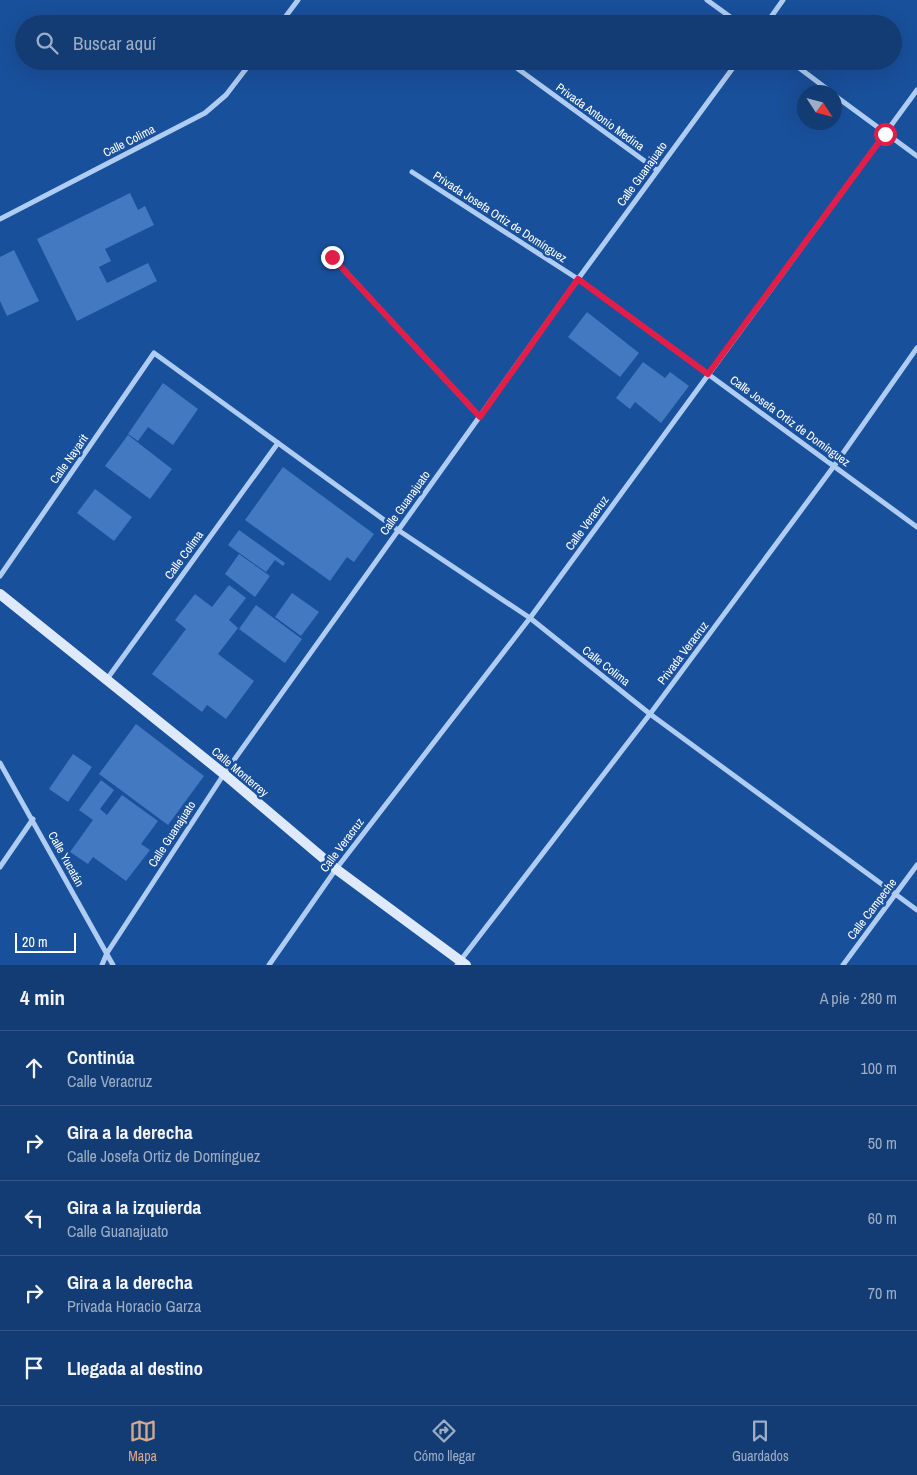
<!DOCTYPE html>
<html lang="es">
<head>
<meta charset="utf-8">
<style>
	body { margin:0; font-family:"Archivo Narrow",sans-serif; background:#20477c; color:#f1f3f6 }
	.compass { position:absolute; left:797px; top:85px; width:45px; height:45px; border-radius:50%; background:#133c74; box-shadow:0 5px 20px #0002; rotate:126deg }
	.scale { position:absolute; left:15px; bottom:12px; width:61px; box-sizing:border-box; padding-left:5px; border:2px solid #fff; border-top:0; font-size:14px; line-height:18px; white-space:nowrap; color:#fff; -webkit-text-stroke:4px #19509b; paint-order:stroke }
	.stop { position:absolute; width:15px; height:15px; margin:-11px; border:4px solid #e11d48; border-radius:50%; background:#fff }
	.stop.end { background:#e11d48; border-color:#fff; box-shadow:0 1px 5px #0008 }
	.list { margin:0; padding:0; list-style:none }
	h2 { display:flex; justify-content:space-between; align-items:center; height:65px; margin:0; padding:0 20px; font-size:21px }
	h2 small { font-size:16px; font-weight:400; color:#9dadc5 }
	.list li { display:grid; grid-template-columns:32px 1fr auto; gap:15px; align-items:center; box-sizing:border-box; height:75px; padding:0 20px; border-top:1px solid #325686 }
	.list b { display:block; font-size:19px; white-space:nowrap }
	.list p { margin:0; font-size:16px; white-space:nowrap; color:#9dadc5 }
	.list em { font-size:16px; font-style:normal; color:#9dadc5 }
	.icon { flex:none; width:28px; height:28px; fill:none; stroke:currentColor; stroke-width:2; stroke-linecap:round; stroke-linejoin:round }
	.map { position:relative; flex:none; width:917px; height:965px; overflow:hidden }
	.search { position:absolute; background:#133c74; box-shadow:0 5px 20px #0002; left:15px; right:15px; top:15px; height:55px; display:flex; align-items:center; gap:12px; box-sizing:border-box; padding:0 18px; border-radius:28px; color:#9dadc5; font-size:19px }
	.sheet { height:440px; background:#133c74 }
	nav { display:flex; justify-content:space-around; align-items:center; box-sizing:border-box; height:70px; border-top:1px solid #325686; background:#133c74; font-size:14px; color:#9dadc5 }
	nav a { display:grid; justify-items:center; gap:2px }
	nav .on { color:#d6ab8b }
	.map>svg:first-child { display:block }
	.building { fill:#4279c1 }
	.lines { fill:none; stroke-linecap:round; stroke-linejoin:round }
	.street { stroke:#afccf2; stroke-width:5 }
	.secondary { stroke:#deeafc; stroke-width:10 }
	.route { stroke:#e11d48; stroke-width:6 }
	.labels { text-anchor:middle; stroke-width:5; stroke-linejoin:round; paint-order:stroke }
	.street-label { font-size:12px; fill:#fff; stroke:#19509b }
</style>
</head>
<body>
<div class="map">
<svg width="917" height="965" viewBox="0 0 917 965">
	<rect width="100%" height="100%" fill="#19509b"/>
	<g class="building">
		<path d="M 130,193 L 138,210 L 145,206 L 154,225 L 105,249 L 111,261 L 99,267 L 107,283 L 148,263 L 157,281 L 77,321 L 37,239 Z"/>
		<path d="M 14,250 L 39,301 L 7,316 L 0,301 L 0,257 Z"/>
		<path d="M 587,312 L 639,353 L 620,377 L 568,337 Z"/>
		<path d="M 643,362 L 665,378 L 670,372 L 689,386 L 661,423 L 635,402 L 630,409 L 616,398 Z"/>
		<path d="M 163,383 L 198,409 L 173,445 L 148,427 L 138,441 L 128,434 Z"/>
		<path d="M 128,435 L 172,469 L 150,499 L 105,466 Z"/>
		<path d="M 283,467 L 374,534 L 354,562 L 347,557 L 330,581 L 245,520 Z"/>
		<path d="M 95,489 L 132,517 L 114,541 L 77,513 Z"/>
		<path d="M 239,530 L 285,563 L 283,566 L 275,560 L 266,572 L 228,545 Z"/>
		<path d="M 239,554 L 270,576 L 255,597 L 225,574 Z"/>
		<path d="M 229,585 L 246,598 L 229,620 L 238,628 L 218,654 L 254,681 L 226,719 L 207,705 L 202,712 L 152,674 L 186,629 L 175,620 L 195,594 L 212,607 Z"/>
		<path d="M 292,593 L 319,612 L 301,636 L 275,617 Z"/>
		<path d="M 256,605 L 302,639 L 285,663 L 239,629 Z"/>
		<path d="M 136,724 L 204,776 L 168,825 L 99,774 Z"/>
		<path d="M 73,754 L 92,767 L 68,802 L 49,789 Z"/>
		<path d="M 101,780 L 114,790 L 100,809 L 107,815 L 122,795 L 158,821 L 141,844 L 150,850 L 126,881 L 93,857 L 88,864 L 70,852 L 93,820 L 79,810 Z"/>
	</g>
	<g class="lines">
		<g class="street">
			<path d="M 707,0 L 740,24"/>
			<path d="M 280,24 L 298,0"/>
			<path d="M 766,24 L 783,0"/>
			<path d="M 507,61 L 657,170"/>
			<path d="M 790,61 L 831,92"/>
			<path d="M 834,95 L 917,156"/>
			<path d="M 412,172 L 578,279 L 917,527"/>
			<path d="M 0,219 L 205,113 L 226,95 L 252,61"/>
			<path d="M 332,257 L 480,417"/>
			<path d="M 0,576 L 154,353 L 398,530 L 530,618 L 650,714 L 917,910"/>
			<path d="M 107,679 L 278,443"/>
			<path d="M 0,763 L 113,965"/>
			<path d="M 0,867 L 33,819"/>
			<path d="M 102,965 L 107,953 L 224,774 L 578,279 L 738,61"/>
			<path d="M 269,965 L 336,869 L 530,618 L 917,90"/>
			<path d="M 457,965 L 650,714 L 834,466 L 917,348"/>
			<path d="M 843,965 L 917,865"/>
		</g>
		<path class="secondary" d="M 0,594 L 224,774 L 336,869 L 466,965"/>
	</g>
	<g class="lines">
		<path class="route" d="M 332,257 L 480,417 L 578,279 L 708,374 L 885,134"/>
	</g>
	<g class="labels">
		<g class="street-label">
			<text transform="translate(600 117) rotate(36)" y="4">Privada Antonio Medina</text>
			<text transform="translate(129 141) rotate(-27)" y="4">Calle Colima</text>
			<text transform="translate(642 174) rotate(-54)" y="4">Calle Guanajuato</text>
			<text transform="translate(500 217) rotate(33)" y="4">Privada Josefa Ortiz de Domínguez</text>
			<text transform="translate(790 421) rotate(36)" y="4">Calle Josefa Ortiz de Domínguez</text>
			<text transform="translate(69 459) rotate(-55)" y="4">Calle Nayarit</text>
			<text transform="translate(405 503) rotate(-54)" y="4">Calle Guanajuato</text>
			<text transform="translate(587 523) rotate(-54)" y="4">Calle Veracruz</text>
			<text transform="translate(184 555) rotate(-54)" y="4">Calle Colima</text>
			<text transform="translate(683 653) rotate(-53)" y="4">Privada Veracruz</text>
			<text transform="translate(606 666) rotate(38)" y="4">Calle Colima</text>
			<text transform="translate(240 772) rotate(40)" y="4">Calle Monterrey</text>
			<text transform="translate(172 834) rotate(-57)" y="4">Calle Guanajuato</text>
			<text transform="translate(342 845) rotate(-53)" y="4">Calle Veracruz</text>
			<text transform="translate(66 859) rotate(61)" y="4">Calle Yucatán</text>
			<text transform="translate(872 909) rotate(-53)" y="4">Calle Campeche</text>
		</g>
	</g>
</svg>
<svg class="compass" viewBox="-18 -18 36 36"><path d="M0-13l5 13h-10z" fill="#e53935"/><path d="M0 13l5-13h-10z" fill="#9dadc5"/></svg>
<div class="scale">20 m</div>
<div class="stop" style="left:885px;top:134px"></div>
<div class="stop end" style="left:332px;top:257px"></div>
<div class="search"><svg class="icon" aria-label="search" viewBox="0 0 24 24"><circle cx="10" cy="10" r="6"/><path d="M15 15l6 6"/></svg>Buscar aquí</div>
</div>
<section class="sheet">
<h2>4 min<small>A pie · 280 m</small></h2>
<ul class="list">
<li><svg class="icon" aria-label="ahead" viewBox="0 0 24 24"><path d="M12 20V5M6 11l6-6 6 6"/></svg><div><b>Continúa</b><p>Calle Veracruz</p></div><em>100 m</em></li>
<li><svg class="icon" aria-label="right" viewBox="0 0 24 24"><path d="M7 20v-9h11M14 6l5 5-5 5"/></svg><div><b>Gira a la derecha</b><p>Calle Josefa Ortiz de Domínguez</p></div><em>50 m</em></li>
<li><svg class="icon" aria-label="left" viewBox="0 0 24 24"><path d="M17 20v-9H6M10 6l-5 5 5 5"/></svg><div><b>Gira a la izquierda</b><p>Calle Guanajuato</p></div><em>60 m</em></li>
<li><svg class="icon" aria-label="right" viewBox="0 0 24 24"><path d="M7 20v-9h11M14 6l5 5-5 5"/></svg><div><b>Gira a la derecha</b><p>Privada Horacio Garza</p></div><em>70 m</em></li>
<li><svg class="icon" aria-label="arrive" viewBox="0 0 24 24"><path d="M6 21V4h12l-3 4 3 4H6"/></svg><div><b>Llegada al destino</b></div></li>
</ul>
</section>
<nav>
<a class="on"><svg class="icon" aria-label="map" viewBox="0 0 24 24"><path d="M3 6l6-2 6 2 6-2v14l-6 2-6-2-6 2zM9 4v14M15 6v14"/></svg>Mapa</a>
<a><svg class="icon" aria-label="directions" viewBox="0 0 24 24"><path d="M12 3l9 9-9 9-9-9zM9 14v-3h6M13 9l2 2-2 2"/></svg>Cómo llegar</a>
<a><svg class="icon" aria-label="saved" viewBox="0 0 24 24"><path d="M7 4h10v16l-5-4-5 4z"/></svg>Guardados</a>
</nav>
</body>
</html>
